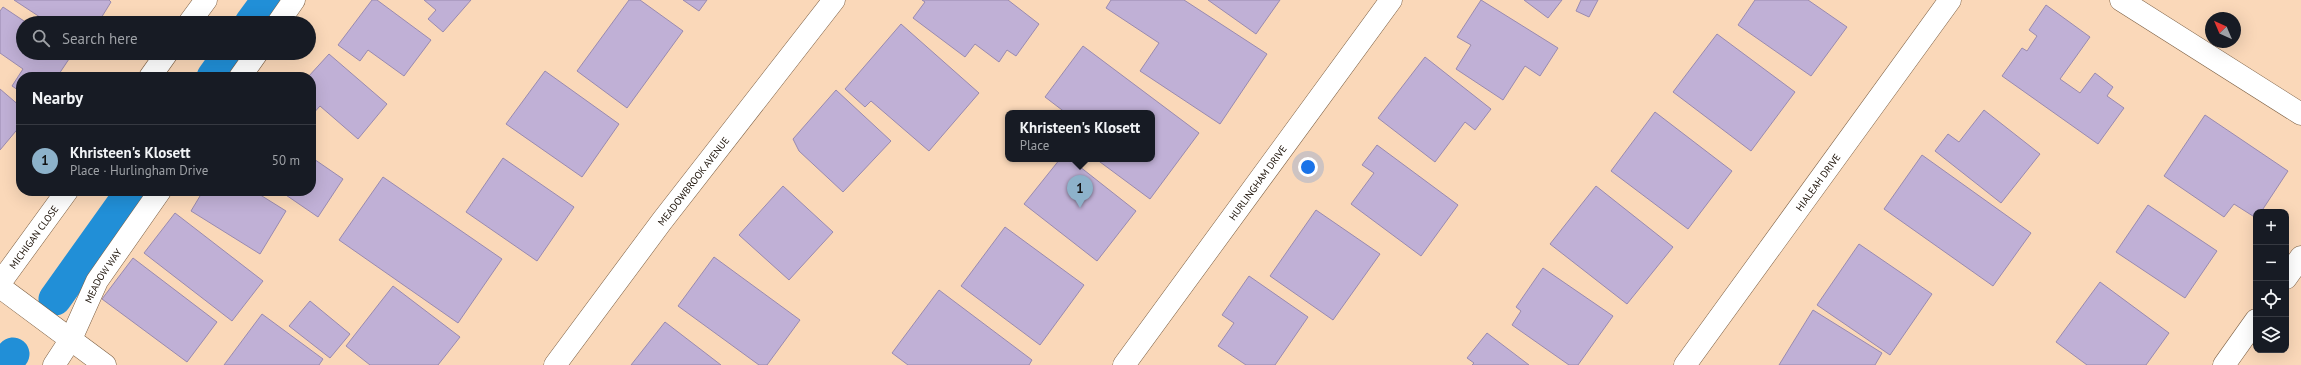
<!DOCTYPE html>
<html lang="en">
<head>
<meta charset="utf-8">
<style>
	body { margin:0; font-family:"PT Sans",sans-serif; background:#20242c; color:#f1f3f6 }
	.controls { position:absolute; right:12px; bottom:12px; display:grid; overflow:hidden; border-radius:8px; box-shadow:0 4px 16px #0002 }
	.controls button { width:36px; height:36px; display:grid; place-items:center; padding:0; border:0; border-bottom:1px solid #363941; background:#171b24; color:#f1f3f6; font:20px sans-serif }
	.compass { position:absolute; left:2205px; top:12px; width:36px; height:36px; border-radius:50%; background:#171b24; box-shadow:0 4px 16px #0002; rotate:316deg }
	.you { position:absolute; left:1308px; top:167px; width:14px; height:14px; margin:-10px; border:3px solid #fff; border-radius:50%; background:#1a73e8; box-shadow:0 0 0 6px #1a73e833 }
	.badge { display:grid; place-items:center; width:26px; height:26px; border-radius:50%; background:#8db2ca; color:#111; font-size:13px; font-weight:700 }
	.pin { position:absolute; translate:-50% -33px; filter:drop-shadow(0 1px 2px #0008) }
	.pin::after { content:''; position:absolute; top:21px; width:14px; height:12px; background:inherit; clip-path:polygon(0 0,100% 0,50% 100%) }
	.popup { position:absolute; left:1005px; top:110px; width:150px; height:52px; box-sizing:border-box; display:grid; place-content:center; border-radius:8px; background:#171b24; filter:drop-shadow(0 1px 3px #0005); font-size:13px; white-space:nowrap; color:#9ea1a6 }
	.popup b { font-size:15px; color:#f1f3f6 }
	.popup::after { content:''; position:absolute; left:50%; top:100%; margin-left:-8px; border:8px solid transparent; border-top-color:#171b24 }
	.list { margin:0; padding:0; list-style:none }
	h2 { display:flex; justify-content:space-between; align-items:center; height:52px; margin:0; padding:0 16px; font-size:17px }
	h2 small { font-size:13px; font-weight:400; color:#9ea1a6 }
	.list li { display:grid; grid-template-columns:26px 1fr auto; gap:12px; align-items:center; box-sizing:border-box; height:72px; padding:0 16px; border-top:1px solid #363941 }
	.list b { display:block; font-size:15px; white-space:nowrap }
	.list p { margin:0; font-size:13px; white-space:nowrap; color:#9ea1a6 }
	.list em { font-size:13px; font-style:normal; color:#9ea1a6 }
	.icon { flex:none; width:22px; height:22px; fill:none; stroke:currentColor; stroke-width:2; stroke-linecap:round; stroke-linejoin:round }
	.map { position:relative; flex:none; width:2301px; height:365px; overflow:hidden }
	.search { position:absolute; background:#171b24; box-shadow:0 4px 16px #0002; left:16px; top:16px; width:300px; height:44px; display:flex; align-items:center; gap:10px; box-sizing:border-box; padding:0 14px; border-radius:22px; color:#9ea1a6; font-size:15px }
	.panel { position:absolute; background:#171b24; box-shadow:0 4px 16px #0002; left:16px; top:72px; width:300px; height:124px; border-radius:16px }
	.map>svg:first-child { display:block }
	.lines { fill:none; stroke-linecap:round; stroke-linejoin:round }
	.canal { stroke:#218fd7; stroke-width:33 }
	.building { fill:#c0b0d6; stroke:#998aaf }
	.street-casing { stroke:#7c5f43; stroke-width:23 }
	.street { stroke:#fff; stroke-width:22 }
	.labels { text-anchor:middle; stroke-width:4; stroke-linejoin:round; paint-order:stroke }
	.street-label { font-size:10px; fill:#1a0f05; stroke:#fde8d6 }
</style>
</head>
<body>
<div class="map">
<svg width="2301" height="365" viewBox="0 0 2301 365">
	<rect width="100%" height="100%" fill="#fad8b9"/>
	<g class="lines">
		<g class="canal">
			<path d="M 251,23 L 268,0"/>
			<path d="M 213,77 L 230,53"/>
			<path d="M 55,299 L 132,191"/>
			<path d="M 4,365 L 13,354"/>
		</g>
	</g>
	<g class="building">
		<path d="M 14,0 L 109,0 L 111,2 L 98,23 L 49,23 Z"/>
		<path d="M 372,0 L 377,0 L 431,40 L 404,76 L 368,50 L 360,61 L 338,45 Z"/>
		<path d="M 424,0 L 471,0 L 443,32 L 428,19 L 436,10 Z"/>
		<path d="M 629,0 L 640,0 L 683,31 L 627,108 L 577,71 Z"/>
		<path d="M 683,0 L 707,0 L 699,11 Z"/>
		<path d="M 922,0 L 1008,0 L 1039,24 L 1016,56 L 1007,50 L 999,62 L 975,44 L 965,57 L 913,18 L 925,2 Z"/>
		<path d="M 1111,0 L 1184,0 L 1267,54 L 1220,124 L 1140,71 L 1159,43 L 1106,8 Z"/>
		<path d="M 1208,0 L 1280,0 L 1256,34 Z"/>
		<path d="M 1481,0 L 1558,48 L 1540,76 L 1525,66 L 1503,100 L 1456,69 L 1471,45 L 1457,37 Z"/>
		<path d="M 1524,0 L 1562,0 L 1548,18 Z"/>
		<path d="M 1581,0 L 1598,0 L 1589,17 L 1576,11 Z"/>
		<path d="M 1755,0 L 1808,0 L 1847,27 L 1811,76 L 1738,25 Z"/>
		<path d="M 2046,5 L 2090,37 L 2060,79 L 2080,93 L 2095,73 L 2113,87 L 2107,96 L 2124,108 L 2098,144 L 2002,76 L 2022,48 L 2027,51 L 2037,36 L 2029,30 Z"/>
		<path d="M 3,7 L 27,23 L 23,23 L 23,53 L 73,53 L 57,77 L 21,77 L 21,92 L 12,86 L 23,69 L 0,53 L 0,11 Z"/>
		<path d="M 901,24 L 979,93 L 929,151 L 871,101 L 865,107 L 845,89 Z"/>
		<path d="M 1717,34 L 1795,92 L 1751,151 L 1673,92 Z"/>
		<path d="M 1083,46 L 1199,133 L 1150,199 L 1096,159 L 1152,159 L 1152,113 L 1066,113 L 1045,97 Z"/>
		<path d="M 329,54 L 387,104 L 358,139 L 320,106 L 311,116 L 311,77 L 308,77 Z"/>
		<path d="M 1425,57 L 1491,109 L 1475,130 L 1465,122 L 1435,162 L 1378,118 Z"/>
		<path d="M 545,71 L 619,124 L 582,177 L 506,124 Z"/>
		<path d="M 0,89 L 21,107 L 21,125 L 0,150 Z"/>
		<path d="M 836,90 L 891,141 L 843,192 L 799,151 L 793,139 Z"/>
		<path d="M 1984,110 L 2040,154 L 2001,203 L 1935,151 L 1948,134 L 1959,142 Z"/>
		<path d="M 1655,112 L 1732,171 L 1688,229 L 1611,171 Z"/>
		<path d="M 2205,115 L 2288,171 L 2261,212 L 2256,212 L 2256,218 L 2234,204 L 2224,217 L 2164,176 Z"/>
		<path d="M 1377,145 L 1458,205 L 1421,256 L 1351,204 L 1374,173 L 1362,165 Z"/>
		<path d="M 1922,155 L 2031,233 L 1993,286 L 1884,209 Z"/>
		<path d="M 311,157 L 343,179 L 318,217 L 280,191 L 311,191 Z"/>
		<path d="M 503,158 L 574,207 L 537,261 L 466,212 Z"/>
		<path d="M 1060,159 L 1070,159 L 1136,211 L 1097,261 L 1024,204 Z"/>
		<path d="M 383,177 L 502,259 L 458,323 L 339,240 Z"/>
		<path d="M 783,186 L 833,232 L 789,280 L 739,235 Z"/>
		<path d="M 1596,186 L 1673,247 L 1627,304 L 1550,244 Z"/>
		<path d="M 203,191 L 254,191 L 286,211 L 260,254 L 191,211 Z"/>
		<path d="M 2148,205 L 2217,251 L 2185,298 L 2116,252 Z"/>
		<path d="M 1316,210 L 1380,254 L 1333,320 L 1270,276 Z"/>
		<path d="M 175,213 L 263,281 L 232,321 L 144,253 Z"/>
		<path d="M 1005,227 L 1084,285 L 1040,345 L 961,286 Z"/>
		<path d="M 1859,244 L 1932,294 L 1890,355 L 1817,305 Z"/>
		<path d="M 714,257 L 800,320 L 767,365 L 759,365 L 678,306 Z"/>
		<path d="M 133,258 L 217,322 L 187,362 L 102,299 Z"/>
		<path d="M 1543,268 L 1613,316 L 1578,365 L 1569,365 L 1512,325 L 1521,311 L 1516,307 Z"/>
		<path d="M 1249,276 L 1308,317 L 1275,365 L 1246,365 L 1218,346 L 1234,323 L 1222,315 Z"/>
		<path d="M 2100,282 L 2169,333 L 2146,365 L 2087,365 L 2056,342 Z"/>
		<path d="M 393,286 L 460,337 L 438,365 L 370,365 L 346,346 Z"/>
		<path d="M 939,290 L 1032,360 L 1029,365 L 908,365 L 892,353 Z"/>
		<path d="M 310,301 L 350,334 L 330,358 L 289,326 Z"/>
		<path d="M 1813,310 L 1882,353 L 1875,365 L 1779,365 Z"/>
		<path d="M 262,314 L 323,359 L 319,365 L 224,365 Z"/>
		<path d="M 665,322 L 721,365 L 631,365 Z"/>
		<path d="M 1487,333 L 1529,365 L 1472,365 L 1474,363 L 1467,358 Z"/>
	</g>
	<g class="lines">
		<defs>
			<g id="street">
				<path d="M 2121,0 L 2301,114"/>
				<path d="M 189,23 L 206,0"/>
				<path d="M 278,23 L 294,0"/>
				<path d="M 150,77 L 167,53"/>
				<path d="M 240,77 L 257,53"/>
				<path d="M 2286,278 L 2301,257"/>
				<path id="s1" d="M 0,283 L 67,191"/>
				<path d="M 0,287 L 105,365"/>
				<path id="s2" d="M 54,365 L 71,339 L 97,281 L 160,191"/>
				<path id="s3" d="M 555,365 L 662,221 L 834,0"/>
				<path id="s4" d="M 1124,365 L 1391,0"/>
				<path id="s5" d="M 1685,365 L 1950,0"/>
				<path d="M 2224,365 L 2256,320"/>
			</g>
		</defs>
		<use href="#street" class="street-casing"/>
		<use href="#street" class="street"/>
	</g>
	<g class="labels">
		<g class="street-label">
			<text dy="4" stroke="none"><textPath href="#s3" startOffset="230">MEADOWBROOK AVENUE</textPath></text>
			<text dy="4" stroke="none"><textPath href="#s4" startOffset="226">HURLINGHAM DRIVE</textPath></text>
			<text dy="4" stroke="none"><textPath href="#s5" startOffset="226">HIALEAH DRIVE</textPath></text>
			<text dy="4" stroke="none"><textPath href="#s1" startOffset="57">MICHIGAN CLOSE</textPath></text>
			<text dy="4" stroke="none"><textPath href="#s2" startOffset="102">MEADOW WAY</textPath></text>
		</g>
	</g>
</svg>
<div class="controls">
<button>+</button>
<button>−</button>
<button><svg class="icon" aria-label="locate" viewBox="0 0 24 24"><circle cx="12" cy="12" r="6"/><path d="M12 2v4M12 18v4M2 12h4M18 12h4"/></svg></button>
<button><svg class="icon" aria-label="layers" viewBox="0 0 24 24"><path d="M12 4l9 5-9 5-9-5zM3 14l9 5 9-5"/></svg></button>
</div>
<svg class="compass" viewBox="-18 -18 36 36"><path d="M0-13l5 13h-10z" fill="#e53935"/><path d="M0 13l5-13h-10z" fill="#9ea1a6"/></svg>
<div class="you"></div>
<div class="pin badge" style="left:1080px;top:208px">1</div>
<div class="popup"><b>Khristeen's Klosett</b>Place</div>
<div class="search"><svg class="icon" aria-label="search" viewBox="0 0 24 24"><circle cx="10" cy="10" r="6"/><path d="M15 15l6 6"/></svg>Search here</div>
<section class="panel">
<h2>Nearby<small></small></h2>
<ul class="list">
<li><span class="badge">1</span><div><b>Khristeen's Klosett</b><p>Place · Hurlingham Drive</p></div><em>50 m</em></li>
</ul>
</section>
</div>
</body>
</html>
